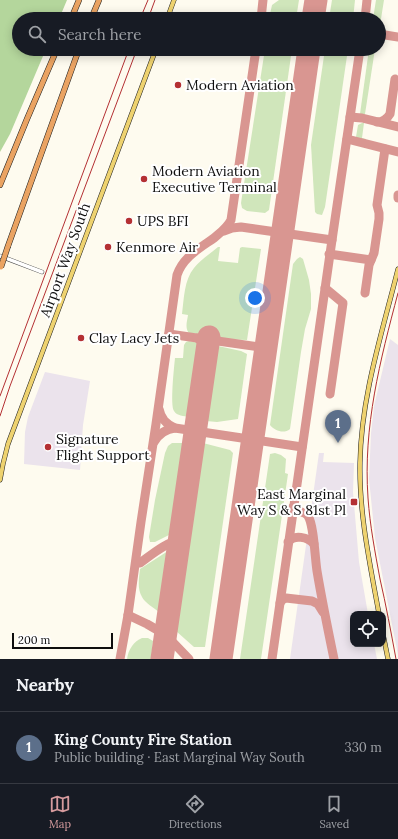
<!DOCTYPE html>
<html lang="en">
<head>
<meta charset="utf-8">
<style>
	body { margin:0; font-family:Lora,serif; background:#242831; color:#f1f3f6 }
	.controls { position:absolute; right:12px; bottom:12px; display:grid; overflow:hidden; border-radius:8px; box-shadow:0 2px 10px #0003 }
	.controls button { width:36px; height:36px; display:grid; place-items:center; padding:0; border:0; border-bottom:1px solid #363941; background:#171b24; color:#f1f3f6; font:20px sans-serif }
	.scale { position:absolute; left:12px; bottom:10px; width:101px; box-sizing:border-box; padding-left:4px; border:2px solid #0e0e0e; border-top:0; font-size:11px; line-height:14px; white-space:nowrap; color:#0e0e0e; -webkit-text-stroke:3px #fff; paint-order:stroke }
	.you { position:absolute; left:255px; top:298px; width:14px; height:14px; margin:-10px; border:3px solid #fff; border-radius:50%; background:#1a73e8; box-shadow:0 0 0 6px #1a73e833 }
	.badge { display:grid; place-items:center; width:26px; height:26px; border-radius:50%; background:#d69b9e; color:#fff; font-size:13px; font-weight:700 }
	.pin { position:absolute; translate:-50% -33px; filter:drop-shadow(0 1px 2px #0008) }
	.pin::after { content:''; position:absolute; top:21px; width:14px; height:12px; background:inherit; clip-path:polygon(0 0,100% 0,50% 100%) }
	.list { margin:0; padding:0; list-style:none }
	h2 { display:flex; justify-content:space-between; align-items:center; height:52px; margin:0; padding:0 16px; font-size:17px }
	h2 small { font-size:13px; font-weight:400; color:#9ea1a6 }
	.list li { display:grid; grid-template-columns:26px 1fr auto; gap:12px; align-items:center; box-sizing:border-box; height:72px; padding:0 16px; border-top:1px solid #363941 }
	.list b { display:block; font-size:15px; white-space:nowrap }
	.list p { margin:0; font-size:13px; white-space:nowrap; color:#9ea1a6 }
	.list em { font-size:13px; font-style:normal; color:#9ea1a6 }
	.icon { flex:none; width:22px; height:22px; fill:none; stroke:currentColor; stroke-width:2; stroke-linecap:round; stroke-linejoin:round }
	.map { position:relative; flex:none; width:398px; height:659px; overflow:hidden }
	.search { position:absolute; background:#171b24; box-shadow:0 2px 10px #0003; left:12px; right:12px; top:12px; height:44px; display:flex; align-items:center; gap:10px; box-sizing:border-box; padding:0 14px; border-radius:22px; color:#9ea1a6; font-size:15px }
	.sheet { height:124px; background:#171b24 }
	nav { display:flex; justify-content:space-around; align-items:center; box-sizing:border-box; height:56px; border-top:1px solid #363941; background:#171b24; font-size:11px; color:#9ea1a6 }
	nav a { display:grid; justify-items:center; gap:2px }
	nav .on { color:#d69b9e }
	.map>svg:first-child { display:block }
	.industrial { fill:#ebe3ec }
	.green { fill:#d0e6bb }
	.forest { fill:#b4d69c }
	.lines { fill:none; stroke-linecap:round; stroke-linejoin:round }
	.taxiway { stroke:#d99691; stroke-width:9 }
	.runway { stroke:#d99691; stroke-width:23 }
	.minor-casing { stroke:#414141; stroke-width:4.5 }
	.major-casing { stroke:#1f1f1f; stroke-width:5 }
	.highway-casing { stroke:#1f1f1f; stroke-width:6 }
	.minor { stroke:#fff; stroke-width:3.5 }
	.major { stroke:#eed26f; stroke-width:4 }
	.highway { stroke:#eaa362; stroke-width:5 }
	.rail { stroke:#b43033; stroke-width:1 }
	.highway-bridge-casing { stroke:#1f1f1f; stroke-width:6; stroke-linecap:butt }
	.highway-bridge { stroke:#eaa362; stroke-width:5 }
	.poi-dot { fill:#b43033; stroke:#fff; stroke-width:1.5 }
	.labels { text-anchor:middle; stroke-width:4; stroke-linejoin:round; paint-order:stroke }
	.poi-label { font-size:14px; fill:#0e0e0e; stroke:#fff; text-anchor:start }
	.street-label { font-size:14px; fill:#0e0e0e; stroke:#fff }
</style>
</head>
<body>
<div class="map">
<svg width="398" height="659" viewBox="0 0 398 659">
	<rect width="100%" height="100%" fill="#fefbef"/>
	<g class="industrial">
		<path d="M 390,339 L 398,345 L 398,655 L 375,538 L 369,479 L 371,433 L 374,406 Z"/>
		<path d="M 45,372 L 90,381 L 83,425 L 80,470 L 24,464 L 25,432 L 28,417 Z"/>
		<path d="M 319,453 L 324,453 L 323,462 L 354,463 L 353,492 L 359,562 L 368,614 L 353,614 L 353,644 L 374,644 L 377,659 L 290,659 Z"/>
	</g>
	<g class="green">
		<path d="M 279,0 L 299,0 L 296,19 L 269,19 L 272,5 Z"/>
		<path d="M 332,0 L 355,0 L 353,19 L 329,19 Z"/>
		<path d="M 376,0 L 384,0 L 380,25 L 379,26 L 379,19 L 373,19 Z"/>
		<path d="M 265,49 L 292,49 L 269,210 L 265,213 L 247,211 L 242,208 L 241,203 Z"/>
		<path d="M 325,49 L 348,49 L 325,207 L 322,215 L 317,214 L 315,212 L 311,145 Z"/>
		<path d="M 369,49 L 375,49 L 365,114 L 360,114 Z"/>
		<path d="M 362,123 L 364,123 L 362,138 L 366,139 L 366,141 L 359,139 L 356,137 L 358,125 Z"/>
		<path d="M 218,247 L 220,247 L 218,261 L 238,263 L 240,248 L 242,247 L 261,249 L 247,340 L 219,339 L 219,336 L 198,333 L 198,334 L 192,333 L 191,335 C 184,330 187,322 188,315 L 182,314 C 184,299 184,280 194,268 C 200,260 210,254 218,247 Z"/>
		<path d="M 300,257 L 303,259 L 309,280 L 311,294 L 311,309 L 305,329 L 301,352 L 290,429 C 284,434 275,431 270,425 L 293,264 L 297,259 Z"/>
		<path d="M 189,341 L 199,343 L 199,347 L 189,417 C 184,416 177,416 174,411 C 170,405 174,368 175,358 L 183,358 L 184,345 L 186,342 Z"/>
		<path d="M 218,346 L 241,351 L 247,354 L 238,419 L 217,422 L 206,421 L 216,350 Z"/>
		<path d="M 172,443 L 184,443 L 171,534 L 155,542 L 150,542 L 149,537 L 155,500 L 165,453 L 168,446 Z"/>
		<path d="M 203,443 L 230,450 L 233,453 L 205,647 L 194,647 L 176,631 Z"/>
		<path d="M 275,453 L 281,455 L 286,459 L 285,473 L 288,474 L 261,659 L 240,659 L 270,454 Z"/>
		<path d="M 168,551 L 159,612 C 154,608 145,603 142,597 C 137,589 139,578 140,569 Z"/>
		<path d="M 142,638 L 148,638 L 153,641 L 151,659 L 127,659 C 128,650 134,641 142,638 Z"/>
	</g>
	<path class="forest" d="M 0,0 L 67,0 L 59,19 L 19,19 L 19,49 L 46,49 L 10,134 L 0,152 Z"/>
	<g class="lines">
		<g class="taxiway">
			<path d="M 261,19 L 263,0"/>
			<path d="M 365,19 L 367,0"/>
			<path d="M 379,34 L 398,37"/>
			<path d="M 350,117 L 362,118 L 398,127"/>
			<path d="M 377,122 C 383,122 387,119 390,114 L 395,79"/>
			<path d="M 347,139 L 398,152"/>
			<path d="M 398,198 L 398,195"/>
			<path d="M 224,231 L 232,228 L 241,227 L 332,240"/>
			<path d="M 329,254 L 371,260"/>
			<path d="M 325,288 L 343,303 L 330,394"/>
			<path d="M 365,293 L 369,265 L 374,253 L 379,219 L 379,213 L 377,205 L 385,149"/>
			<path d="M 169,334 L 266,348"/>
			<path d="M 197,338 C 204,342 206,345 206,353"/>
			<path d="M 159,409 C 161,419 166,424 175,428"/>
			<path d="M 154,442 C 159,434 165,429 175,428 L 302,447"/>
			<path d="M 293,507 C 298,513 305,511 308,516 C 314,525 315,559 317,571 C 322,601 328,630 334,659"/>
			<path d="M 288,542 C 294,534 308,537 314,544"/>
			<path d="M 136,563 L 140,563 C 150,556 167,541 179,541"/>
			<path d="M 280,603 L 282,600 L 286,598 L 312,601 L 318,604 L 323,612"/>
			<path d="M 128,615 L 147,624 L 166,635 L 189,659"/>
			<path d="M 120,659 L 128,615 L 141,522 L 156,424 L 177,275 C 183,257 200,248 214,238 C 221,232 227,228 231,220 L 256,49"/>
			<path d="M 272,659 L 332,240 L 360,49"/>
		</g>
		<g class="runway">
			<path d="M 313,19 L 316,0"/>
			<path d="M 162,659 L 209,337"/>
			<path d="M 221,659 L 309,49"/>
		</g>
		<defs>
			<path id="minor" d="M 0,256 L 42,272"/>
			<g id="major">
				<path d="M 167,19 L 174,0"/>
				<path d="M 0,480 L 3,464 L 8,444 L 156,49"/>
				<path d="M 379,614 C 370,564 359,514 360,463 C 361,397 382,333 398,269"/>
				<path d="M 383,634 L 388,659"/>
			</g>
			<g id="highway">
				<path d="M 71,19 L 79,0"/>
				<path d="M 91,19 L 99,0"/>
				<path d="M 0,185 L 27,119 L 57,49"/>
				<path d="M 8,246 L 79,49"/>
			</g>
		</defs>
		<use href="#minor" class="minor-casing"/>
		<use href="#major" class="major-casing"/>
		<use href="#highway" class="highway-casing"/>
		<use href="#minor" class="minor"/>
		<use href="#major" class="major"/>
		<use href="#highway" class="highway"/>
		<g class="rail">
			<path d="M 140,19 L 148,0"/>
			<path d="M 148,19 L 155,0"/>
			<path d="M 0,396 L 129,49"/>
			<path d="M 0,416 L 10,386 L 137,49"/>
			<path d="M 396,659 C 391,632 386,605 380,579 C 375,552 370,526 368,498 C 363,426 380,361 398,293"/>
		</g>
		<defs>
			<path id="highway-bridge" d="M 1,267 L 8,246"/>
		</defs>
		<use href="#highway-bridge" class="highway-bridge-casing"/>
		<use href="#highway-bridge" class="highway-bridge"/>
	</g>
	<g class="poi-dot">
		<circle cx="178" cy="85" r="4"/>
		<circle cx="144" cy="179" r="4"/>
		<circle cx="129" cy="221" r="4"/>
		<circle cx="108" cy="247" r="4"/>
		<circle cx="81" cy="338" r="4"/>
		<circle cx="48" cy="447" r="4"/>
		<rect x="350" y="498" width="8" height="8" rx="2"/>
	</g>
	<g class="labels">
		<g class="poi-label">
			<text x="186" y="90">Modern Aviation</text>
			<text x="152" y="176">Modern Aviation<tspan x="152" dy="16">Executive Terminal</tspan></text>
			<text x="137" y="226">UPS BFI</text>
			<text x="116" y="252">Kenmore Air</text>
			<text x="89" y="343">Clay Lacy Jets</text>
			<text x="56" y="444">Signature<tspan x="56" dy="16">Flight Support</tspan></text>
			<text x="346" y="499" text-anchor="end">East Marginal<tspan x="346" dy="16">Way S &amp; S 81st Pl</tspan></text>
		</g>
		<g class="street-label">
			<text transform="translate(65 260) rotate(-70)" y="5">Airport Way South</text>
		</g>
	</g>
</svg>
<div class="controls">
<button><svg class="icon" aria-label="locate" viewBox="0 0 24 24"><circle cx="12" cy="12" r="6"/><path d="M12 2v4M12 18v4M2 12h4M18 12h4"/></svg></button>
</div>
<div class="scale">200 m</div>
<div class="you"></div>
<div class="pin badge" style="left:338px;top:443px;background:#5c6f8a">1</div>
<div class="search"><svg class="icon" aria-label="search" viewBox="0 0 24 24"><circle cx="10" cy="10" r="6"/><path d="M15 15l6 6"/></svg>Search here</div>
</div>
<section class="sheet">
<h2>Nearby<small></small></h2>
<ul class="list">
<li><span class="badge" style="background:#5c6f8a">1</span><div><b>King County Fire Station</b><p>Public building · East Marginal Way South</p></div><em>330 m</em></li>
</ul>
</section>
<nav>
<a class="on"><svg class="icon" aria-label="map" viewBox="0 0 24 24"><path d="M3 6l6-2 6 2 6-2v14l-6 2-6-2-6 2zM9 4v14M15 6v14"/></svg>Map</a>
<a><svg class="icon" aria-label="directions" viewBox="0 0 24 24"><path d="M12 3l9 9-9 9-9-9zM9 14v-3h6M13 9l2 2-2 2"/></svg>Directions</a>
<a><svg class="icon" aria-label="saved" viewBox="0 0 24 24"><path d="M7 4h10v16l-5-4-5 4z"/></svg>Saved</a>
</nav>
</body>
</html>
